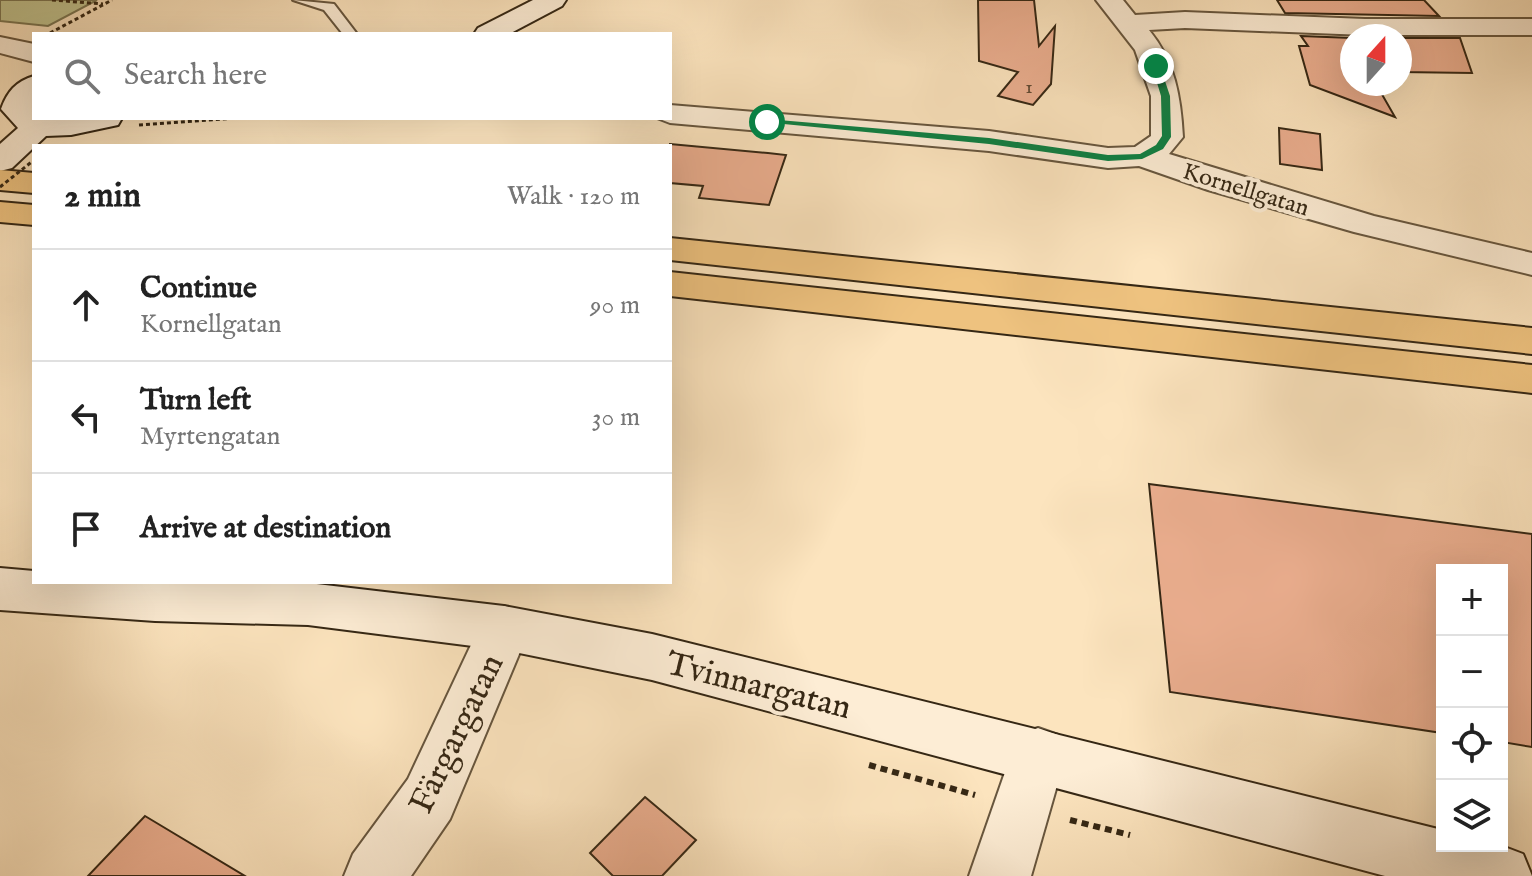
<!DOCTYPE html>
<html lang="en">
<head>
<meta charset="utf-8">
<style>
	body { margin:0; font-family:"IM FELL English",serif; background:#f2f2f2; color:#222 }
	.controls { position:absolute; right:24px; bottom:24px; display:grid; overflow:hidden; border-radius:0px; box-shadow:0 8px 32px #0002 }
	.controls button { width:72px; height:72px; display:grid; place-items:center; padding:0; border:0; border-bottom:2px solid #e0e0e0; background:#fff; color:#222; font:40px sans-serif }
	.compass { position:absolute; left:1340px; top:24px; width:72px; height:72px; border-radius:50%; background:#fff; box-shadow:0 8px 32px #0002; rotate:21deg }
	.stop { position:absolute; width:24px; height:24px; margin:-18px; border:6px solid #0b8043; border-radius:50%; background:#fff }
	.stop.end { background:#0b8043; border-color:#fff; box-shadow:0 2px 8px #0008 }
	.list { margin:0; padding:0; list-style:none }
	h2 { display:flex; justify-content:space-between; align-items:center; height:104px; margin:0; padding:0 32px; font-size:34px }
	h2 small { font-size:26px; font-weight:400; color:#767676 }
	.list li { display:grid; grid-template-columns:52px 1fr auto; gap:24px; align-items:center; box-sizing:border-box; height:112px; padding:0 32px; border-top:2px solid #e0e0e0 }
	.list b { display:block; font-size:30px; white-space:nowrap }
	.list p { margin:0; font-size:26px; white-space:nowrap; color:#767676 }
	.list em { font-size:26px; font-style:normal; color:#767676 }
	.icon { flex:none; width:44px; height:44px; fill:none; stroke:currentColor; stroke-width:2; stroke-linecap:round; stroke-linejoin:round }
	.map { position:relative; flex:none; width:1532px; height:876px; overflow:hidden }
	.search { position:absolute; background:#fff; box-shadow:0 8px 32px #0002; left:32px; top:32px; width:640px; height:88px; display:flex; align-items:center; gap:20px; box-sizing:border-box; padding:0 28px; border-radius:0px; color:#767676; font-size:30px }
	.panel { position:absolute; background:#fff; box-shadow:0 8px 32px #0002; left:32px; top:144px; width:640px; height:440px; border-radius:0px }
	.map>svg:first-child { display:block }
	.green { fill:#c1c490; stroke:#7b7652; stroke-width:2 }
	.building { fill:#ebae8f; stroke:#352714; stroke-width:2 }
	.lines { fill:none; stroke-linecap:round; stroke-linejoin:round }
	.lane-casing { stroke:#67563e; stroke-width:4 }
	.street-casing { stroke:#67563e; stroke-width:4 }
	.secondary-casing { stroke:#352714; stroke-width:4 }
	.highway-casing { stroke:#352714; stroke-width:4 }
	.path-far1 { stroke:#352714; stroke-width:3; stroke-dasharray:4 3; stroke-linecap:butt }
	.path { stroke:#352714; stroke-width:6; stroke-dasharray:7 5; stroke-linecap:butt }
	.lane { fill:#fdedd5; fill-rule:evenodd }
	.street { fill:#fdedd5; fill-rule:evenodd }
	.secondary { fill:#fdedd5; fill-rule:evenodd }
	.highway { fill:#eec27f; fill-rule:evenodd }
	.path-bridge { stroke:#352714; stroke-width:3; stroke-dasharray:4 3; stroke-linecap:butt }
	.route { fill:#0b8043 }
	.labels { text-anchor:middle; stroke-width:8; stroke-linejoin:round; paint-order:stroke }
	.far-number-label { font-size:20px; fill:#624933 }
	.far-street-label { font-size:24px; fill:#352714; stroke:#fdedd5 }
	.near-street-label { font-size:34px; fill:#352714; stroke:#fdedd5 }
</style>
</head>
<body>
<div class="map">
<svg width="1532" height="876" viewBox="0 0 1532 876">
	<rect width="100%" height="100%" fill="#fce4be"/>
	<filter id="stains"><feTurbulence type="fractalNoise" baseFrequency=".0025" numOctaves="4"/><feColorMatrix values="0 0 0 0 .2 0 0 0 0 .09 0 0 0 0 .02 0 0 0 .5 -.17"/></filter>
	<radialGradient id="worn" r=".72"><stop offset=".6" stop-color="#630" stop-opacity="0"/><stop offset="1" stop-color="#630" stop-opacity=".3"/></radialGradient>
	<path class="green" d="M 0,0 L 97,0 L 48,26 L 0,21 Z"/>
	<g class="building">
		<path d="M 978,0 L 1034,0 L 1039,46 L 1055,26 L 1051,84 L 1033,105 L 998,96 L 1018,72 L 979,61 Z"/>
		<path d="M 1277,0 L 1424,0 L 1439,16 L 1285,13 Z"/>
		<path d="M 1301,36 L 1352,38 L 1352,84 L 1376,84 L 1395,117 L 1310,85 L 1299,46 L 1308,46 Z"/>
		<path d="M 1400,38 L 1460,38 L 1472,73 L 1400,72 Z"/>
		<path d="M 1279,128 L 1320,134 L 1322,170 L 1280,164 Z"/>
		<path d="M 670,144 L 768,153 L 786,155 L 769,205 L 699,198 L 703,186 L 670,183 Z"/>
		<path d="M 1149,484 L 1532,534 L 1532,747 L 1502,742 L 1502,570 L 1442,570 L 1442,733 L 1170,692 Z"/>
		<path d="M 645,797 L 696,840 L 662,876 L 613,876 L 590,853 Z"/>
		<path d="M 145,816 L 245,876 L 88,876 Z"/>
	</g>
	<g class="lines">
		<defs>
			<path id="lane" d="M 293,0 L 334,4 L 357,34 L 343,34 L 324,10 Z"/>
			<g id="street">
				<path d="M 1096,0 L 1123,0 L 1135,15 L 1185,12 L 1365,19 L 1532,19 L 1532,35 L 1365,35 L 1185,28 L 1149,30 C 1175,61 1181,98 1183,137 L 1169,154 L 1374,216 L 1532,253 L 1532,275 L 1354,232 L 1208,190 L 1139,166 L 1108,168 L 989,151 L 670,123 L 657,118 L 670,118 L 670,105 L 989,131 L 1108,148 L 1135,147 L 1151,136 L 1151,96 L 1135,50 Z"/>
				<path d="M 0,37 L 34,44 L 34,62 L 0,53 Z"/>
				<path d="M 504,606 L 522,613 L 530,628 L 450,819 L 411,876 L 344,876 L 353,854 L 408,779 L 486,613 Z"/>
				<path d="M 1038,728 L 1058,735 L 1066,754 L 1031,876 L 969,876 L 1018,735 Z"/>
			</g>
			<g id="secondary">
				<path d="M 533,0 L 566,0 L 562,6 L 509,34 L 474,34 L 478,28 Z"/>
				<path d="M 34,76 L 32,108 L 34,118 L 122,118 L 118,125 L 71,135 L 46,136 L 12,168 L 0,171 L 0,144 L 18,128 L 1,109 C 7,92 16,81 34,76 Z"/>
				<path d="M 0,568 L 34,571 L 34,582 L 308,583 L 504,606 L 652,634 L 1442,830 L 1442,846 L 1502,846 L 1523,854 L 1532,876 L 1385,876 L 652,680 L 504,650 L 308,625 L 155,621 L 0,610 Z"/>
			</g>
			<g id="highway">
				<path d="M 0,170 L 34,173 L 34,193 L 0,190 Z"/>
				<path d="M 0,202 L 34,205 L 34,225 L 0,222 Z"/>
				<path d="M 670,238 L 1532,328 L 1532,354 L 670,260 Z"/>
				<path d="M 670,272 L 1532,365 L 1532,393 L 670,296 Z"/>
			</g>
		</defs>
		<use href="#lane" class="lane-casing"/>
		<use href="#street" class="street-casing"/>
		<use href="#secondary" class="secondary-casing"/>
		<use href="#highway" class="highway-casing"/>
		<g class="path-far1">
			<path d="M 52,0 L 103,4"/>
			<path d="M 50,33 L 112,0"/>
			<path d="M 139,125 L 237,118"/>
		</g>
		<g class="path">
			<path d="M 869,765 L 975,795"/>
			<path d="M 1070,820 L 1130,835"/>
		</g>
		<use href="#lane" class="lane"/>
		<use href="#street" class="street"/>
		<use href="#secondary" class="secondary"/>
		<use href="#highway" class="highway"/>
		<path class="path-bridge" d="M 0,187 L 34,160"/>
	</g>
	<path class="route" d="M 1156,64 L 1160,66 L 1170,96 L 1171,137 L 1163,149 L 1142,159 L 1108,161 L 989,144 L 763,122 L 767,119 L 989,138 L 1108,155 L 1140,154 L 1156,145 L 1162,136 L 1161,96 L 1152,66 Z"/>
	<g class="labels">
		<g class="far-number-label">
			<text x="1029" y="93">1</text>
		</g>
		<g class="far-street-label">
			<text transform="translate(1246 189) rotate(17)" y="8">Kornellgatan</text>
		</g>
		<g class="near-street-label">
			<text transform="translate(759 684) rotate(14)" y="12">Tvinnargatan</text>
			<text transform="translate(455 733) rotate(-64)" y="12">Färgargatan</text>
		</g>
	</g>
	<rect width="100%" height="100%" filter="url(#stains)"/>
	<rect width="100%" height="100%" fill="url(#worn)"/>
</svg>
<div class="controls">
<button>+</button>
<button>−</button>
<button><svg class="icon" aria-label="locate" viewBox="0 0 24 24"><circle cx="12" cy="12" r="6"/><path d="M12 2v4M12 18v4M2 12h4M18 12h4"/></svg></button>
<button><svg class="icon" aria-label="layers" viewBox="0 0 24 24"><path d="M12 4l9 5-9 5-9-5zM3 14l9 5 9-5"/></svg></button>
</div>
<svg class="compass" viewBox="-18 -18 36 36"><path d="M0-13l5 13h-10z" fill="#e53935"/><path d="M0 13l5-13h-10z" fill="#767676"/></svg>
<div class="stop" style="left:767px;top:122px"></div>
<div class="stop end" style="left:1156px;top:66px"></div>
<div class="search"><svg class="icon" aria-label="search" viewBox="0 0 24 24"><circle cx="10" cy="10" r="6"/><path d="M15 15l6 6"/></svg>Search here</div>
<section class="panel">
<h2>2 min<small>Walk · 120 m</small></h2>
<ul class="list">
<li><svg class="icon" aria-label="ahead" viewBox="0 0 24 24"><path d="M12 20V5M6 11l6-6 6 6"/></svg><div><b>Continue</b><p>Kornellgatan</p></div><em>90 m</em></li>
<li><svg class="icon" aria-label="left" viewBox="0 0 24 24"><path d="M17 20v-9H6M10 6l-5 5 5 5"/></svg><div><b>Turn left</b><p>Myrtengatan</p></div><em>30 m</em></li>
<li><svg class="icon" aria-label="arrive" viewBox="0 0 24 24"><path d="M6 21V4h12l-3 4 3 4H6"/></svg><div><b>Arrive at destination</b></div></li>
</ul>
</section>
</div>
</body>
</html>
